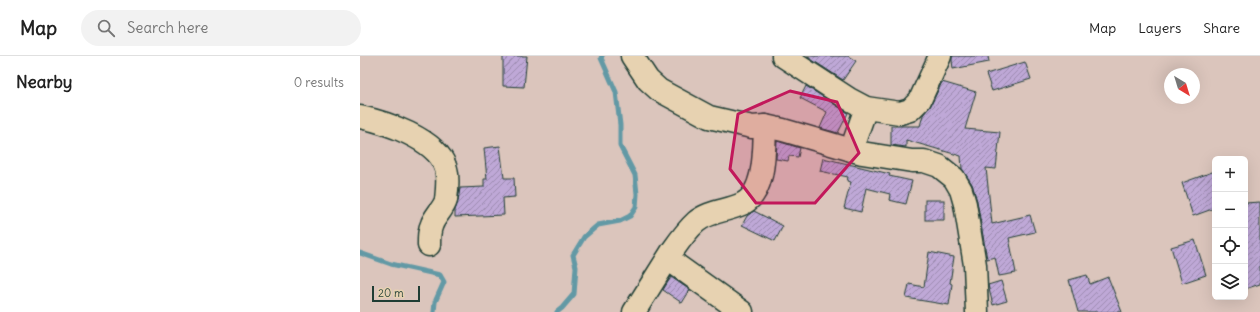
<!DOCTYPE html>
<html lang="en">
<head>
<meta charset="utf-8">
<style>
	body { margin:0; font-family:Delius,sans-serif; background:#f2f2f2; color:#222 }
	.controls { position:absolute; right:12px; bottom:12px; display:grid; overflow:hidden; border-radius:6px; box-shadow:0 4px 16px #0002 }
	.controls button { width:36px; height:36px; display:grid; place-items:center; padding:0; border:0; border-bottom:1px solid #e0e0e0; background:#fff; color:#222; font:20px sans-serif }
	.compass { position:absolute; left:804px; top:12px; width:36px; height:36px; border-radius:50%; background:#fff; box-shadow:0 4px 16px #0002; rotate:142deg }
	.scale { position:absolute; left:12px; bottom:10px; width:48px; box-sizing:border-box; padding-left:4px; border:2px solid #1f3d34; border-top:0; font-size:11px; line-height:14px; white-space:nowrap; color:#1f3d34; -webkit-text-stroke:3px #e7d2b1; paint-order:stroke }
	.list { margin:0; padding:0; list-style:none }
	h2 { display:flex; justify-content:space-between; align-items:center; height:52px; margin:0; padding:0 16px; font-size:17px }
	h2 small { font-size:13px; font-weight:400; color:#767676 }
	.icon { flex:none; width:22px; height:22px; fill:none; stroke:currentColor; stroke-width:2; stroke-linecap:round; stroke-linejoin:round }
	.map { position:relative; flex:none; width:900px; height:256px; overflow:hidden }
	header { display:flex; align-items:center; gap:24px; box-sizing:border-box; height:56px; padding:0 20px; background:#fff; border-bottom:1px solid #e0e0e0 }
	header strong { font-size:19px }
	nav { display:flex; gap:22px; margin-inline-start:auto; font-size:14px }
	.search { width:280px; height:36px; background:#f2f2f2; display:flex; align-items:center; gap:10px; box-sizing:border-box; padding:0 14px; border-radius:22px; color:#767676; font-size:15px }
	main { display:flex }
	aside { flex:1; background:#fff }
	.map>svg:first-child { display:block }
	.lines { fill:none; stroke-linecap:round; stroke-linejoin:round }
	.stream { stroke:#6299a5; stroke-width:5 }
	.building { fill:url(#building-hatch); stroke:#1f3d34 }
	.minor-casing { stroke:#1f3d34; stroke-width:25 }
	.minor { stroke:#e7d2b1; stroke-width:22 }
	.marked { fill:#c2185b; fill-opacity:0.2; stroke:#c2185b; stroke-width:3; stroke-linejoin:round }
</style>
</head>
<body>
<header>
<strong>Map</strong>
<div class="search"><svg class="icon" aria-label="search" viewBox="0 0 24 24"><circle cx="10" cy="10" r="6"/><path d="M15 15l6 6"/></svg>Search here</div>
<nav><a>Map</a><a>Layers</a><a>Share</a></nav>
</header>
<main>
<aside>
<h2>Nearby<small>0 results</small></h2>
<ul class="list">
</ul>
</aside>
<div class="map">
<svg width="900" height="256" viewBox="0 0 900 256">
	<defs>
		<pattern id="building-hatch" width="6" height="6" patternUnits="userSpaceOnUse"><rect width="6" height="6" fill="#bfa8d7"/><path d="M-1 1l2-2M0 6l6-6M5 7l2-2" fill="none" stroke="#9b8aaf"/></pattern>
	</defs>
	<rect width="100%" height="100%" fill="#dbc5bc"/>
	<filter id="ink" filterUnits="userSpaceOnUse"><feTurbulence type="fractalNoise" baseFrequency=".025" numOctaves="2"/><feDisplacementMap in="SourceGraphic" scale="8" xChannelSelector="R" yChannelSelector="G"/><feConvolveMatrix kernelMatrix="1 2 1 2 8 2 1 2 1" color-interpolation-filters="sRGB"/></filter>
	<g filter="url(#ink)">
		<g class="lines">
			<g class="stream">
				<path d="M 0,197 L 31,208 L 80,219 L 84,226 L 75,246 L 74,256"/>
				<path d="M 197,256 L 202,252 L 214,238 L 216,211 L 213,199 L 224,181 L 238,169 L 260,165 L 270,160 L 276,151 L 277,138 L 275,119 L 260,90 L 260,69 L 256,36 L 241,2 L 242,0"/>
			</g>
		</g>
		<g class="building">
			<path d="M 143,0 L 167,0 L 164,31 L 143,30 Z"/>
			<path d="M 446,0 L 488,0 L 496,5 L 483,24 Z"/>
			<path d="M 592,0 L 628,0 L 629,6 L 593,13 L 592,4 Z"/>
			<path d="M 665,6 L 671,23 L 632,35 L 626,18 Z"/>
			<path d="M 582,26 L 616,36 L 605,73 L 640,76 L 636,113 L 626,112 L 632,168 L 670,159 L 675,176 L 649,182 L 656,217 L 639,220 L 635,201 L 627,203 L 617,145 L 612,128 L 602,113 L 601,100 L 546,84 L 546,91 L 531,89 L 531,70 L 560,70 L 563,59 L 571,49 Z"/>
			<path d="M 446,30 L 488,57 L 478,77 L 460,72 L 467,56 L 440,42 Z"/>
			<path d="M 417,85 L 440,92 L 438,101 L 429,100 L 428,105 L 416,103 Z"/>
			<path d="M 140,90 L 144,122 L 154,122 L 155,141 L 143,142 L 144,159 L 95,161 L 95,154 L 98,145 L 100,132 L 124,131 L 124,123 L 127,123 L 124,92 Z"/>
			<path d="M 463,102 L 530,118 L 529,120 L 552,125 L 546,148 L 529,144 L 530,138 L 506,132 L 501,156 L 484,152 L 491,126 L 487,125 L 488,121 L 460,115 Z"/>
			<path d="M 855,115 L 855,152 L 833,160 L 822,127 Z"/>
			<rect x="565" y="144" width="19" height="20"/>
			<path d="M 900,146 L 900,228 L 885,233 L 885,147 Z"/>
			<path d="M 394,155 L 423,170 L 415,185 L 382,169 L 387,160 Z"/>
			<path d="M 835,184 L 846,219 L 822,227 L 811,191 Z"/>
			<path d="M 569,196 L 594,201 L 590,227 L 592,228 L 589,249 L 546,242 L 549,228 L 564,231 Z"/>
			<path d="M 727,219 L 730,228 L 748,221 L 762,256 L 718,256 L 709,224 Z"/>
			<path d="M 311,221 L 330,234 L 322,247 L 303,234 Z"/>
			<path d="M 641,225 L 647,245 L 633,249 L 628,229 Z"/>
		</g>
		<g class="lines">
			<defs>
				<g id="minor">
					<path d="M 272,0 L 288,24 L 299,34 L 349,61 L 392,71 L 405,70 L 423,74 L 502,97 L 552,105 L 564,105 L 579,110 L 594,122 L 601,134 L 605,148 L 615,209 L 617,256"/>
					<path d="M 423,0 L 489,43 L 506,52 L 540,57 L 550,54 L 560,44 L 580,0"/>
					<path d="M 0,61 C 25,66 76,83 85,110 C 89,119 87,134 86,144 C 84,152 75,160 72,168 C 69,174 69,181 69,189"/>
					<path d="M 491,94 L 506,52"/>
					<path d="M 308,203 L 382,256"/>
					<path d="M 274,256 C 287,235 300,215 313,194 C 320,184 327,174 336,166 C 349,155 367,155 382,148 C 406,137 404,93 405,70"/>
				</g>
			</defs>
			<use href="#minor" class="minor-casing"/>
			<use href="#minor" class="minor"/>
		</g>
	</g>
	<path class="marked" d="M 430,35 L 477,46 L 499,97 L 455,147 L 396,147 L 370,113 L 378,58 Z"/>
</svg>
<div class="controls">
<button>+</button>
<button>−</button>
<button><svg class="icon" aria-label="locate" viewBox="0 0 24 24"><circle cx="12" cy="12" r="6"/><path d="M12 2v4M12 18v4M2 12h4M18 12h4"/></svg></button>
<button><svg class="icon" aria-label="layers" viewBox="0 0 24 24"><path d="M12 4l9 5-9 5-9-5zM3 14l9 5 9-5"/></svg></button>
</div>
<svg class="compass" viewBox="-18 -18 36 36"><path d="M0-13l5 13h-10z" fill="#e53935"/><path d="M0 13l5-13h-10z" fill="#767676"/></svg>
<div class="scale">20 m</div>
</div>
</main>
</body>
</html>
